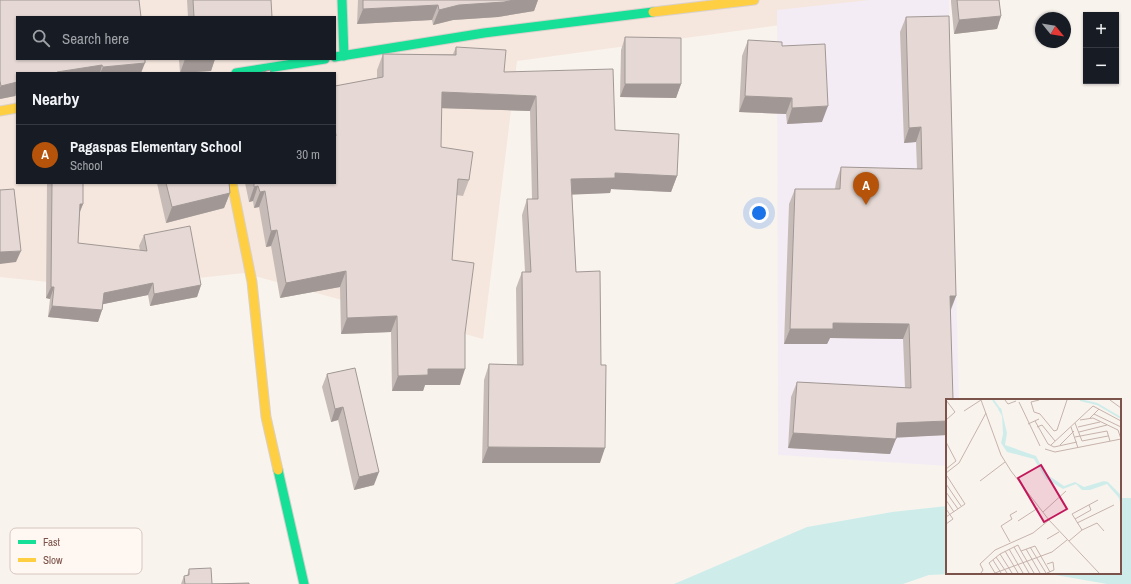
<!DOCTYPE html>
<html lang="en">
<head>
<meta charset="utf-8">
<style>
	body { margin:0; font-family:"Archivo Narrow",sans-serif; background:#242831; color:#f1f3f6 }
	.controls { position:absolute; right:12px; top:12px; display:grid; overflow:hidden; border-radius:0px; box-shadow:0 1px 3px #0004 }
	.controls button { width:36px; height:36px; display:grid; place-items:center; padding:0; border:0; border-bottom:1px solid #363941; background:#171b24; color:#f1f3f6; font:20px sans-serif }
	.compass { position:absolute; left:1035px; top:12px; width:36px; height:36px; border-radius:50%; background:#171b24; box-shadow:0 1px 3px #0004; rotate:120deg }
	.you { position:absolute; left:759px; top:213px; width:14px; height:14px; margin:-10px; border:3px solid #fff; border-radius:50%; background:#1a73e8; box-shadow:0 0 0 6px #1a73e833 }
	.badge { display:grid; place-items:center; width:26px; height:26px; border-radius:50%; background:#b45309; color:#fff; font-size:13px; font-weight:700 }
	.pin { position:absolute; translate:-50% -33px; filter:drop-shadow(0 1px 2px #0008) }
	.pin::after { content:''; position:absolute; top:21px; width:14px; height:12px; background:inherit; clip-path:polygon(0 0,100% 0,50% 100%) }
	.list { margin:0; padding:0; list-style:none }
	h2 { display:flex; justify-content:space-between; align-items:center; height:52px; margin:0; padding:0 16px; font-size:17px }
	h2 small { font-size:13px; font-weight:400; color:#9ea1a6 }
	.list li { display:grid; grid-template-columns:26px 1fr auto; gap:12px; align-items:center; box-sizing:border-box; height:60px; padding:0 16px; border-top:1px solid #363941 }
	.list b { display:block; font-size:15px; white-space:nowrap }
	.list p { margin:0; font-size:13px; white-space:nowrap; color:#9ea1a6 }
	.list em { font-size:13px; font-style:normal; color:#9ea1a6 }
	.icon { flex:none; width:22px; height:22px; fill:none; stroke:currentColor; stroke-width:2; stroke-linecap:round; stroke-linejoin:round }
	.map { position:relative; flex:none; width:1131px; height:584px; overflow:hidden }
	.search { position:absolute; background:#171b24; box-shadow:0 1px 3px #0004; left:16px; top:16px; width:320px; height:44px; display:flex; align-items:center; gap:10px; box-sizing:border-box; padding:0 14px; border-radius:0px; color:#9ea1a6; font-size:15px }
	.panel { position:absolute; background:#171b24; box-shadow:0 1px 3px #0004; left:16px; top:72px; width:320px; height:112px; border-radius:0px }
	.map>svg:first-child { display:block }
	.residential { fill:#f5e7de; fill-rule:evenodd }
	.education { fill:#f4ecf5 }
	.water { fill:#ceedea }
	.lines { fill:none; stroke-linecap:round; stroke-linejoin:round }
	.fast-casing { stroke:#dad0cb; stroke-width:11 }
	.slow-casing { stroke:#dad0cb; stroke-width:11 }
	.fast { stroke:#16e098; stroke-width:9 }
	.slow { stroke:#ffcf43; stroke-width:9 }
	.wall { fill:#c6bbb7 }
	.shaded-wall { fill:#a19895 }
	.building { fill:#e6d9d5; stroke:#a19895 }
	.inset-river { fill:none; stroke:#ceedea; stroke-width:2 }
	.inset-road { fill:none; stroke:#c7b3ac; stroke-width:1 }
	.view { fill:#c2185b; fill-opacity:0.15; stroke:#c2185b; stroke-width:2 }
	.inset-edge { fill:none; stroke:#7b534a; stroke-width:2 }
	.key { fill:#fff7f1; stroke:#d7c6bf; stroke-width:1 }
	.key-label { font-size:11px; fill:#7b534a }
</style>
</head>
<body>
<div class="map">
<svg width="1131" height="584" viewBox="0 0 1131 584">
	<rect width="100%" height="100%" fill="#f9f3ee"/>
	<path class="residential" d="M 0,0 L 889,0 L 889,10 L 517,61 L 483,339 L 244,273 L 106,288 L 0,277 ZM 17,17 L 335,17 L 335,59 L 17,59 ZM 17,73 L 335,73 L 335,183 L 17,183 Z"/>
	<path class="education" d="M 870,0 L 949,0 L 959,400 L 947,400 L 947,466 L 778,455 L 777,10 Z"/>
	<g class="water">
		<path d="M 1120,498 L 1131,498 L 1131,584 L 1107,584 L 1044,573 L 1120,573 Z"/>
		<path d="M 947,506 L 947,573 L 977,573 L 929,575 L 903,584 L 674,584 L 807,527 L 892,512 Z"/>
	</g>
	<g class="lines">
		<defs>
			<g id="fast">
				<path d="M 342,0 L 344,56"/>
				<path d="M 335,57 L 484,33 L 653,12"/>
				<path d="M 236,73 L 325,59"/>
				<path d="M 278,470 L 304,584"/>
			</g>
			<g id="slow">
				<path d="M 653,12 L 754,0"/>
				<path d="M 0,111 L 17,108"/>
				<path d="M 232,183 L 252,282 L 266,417 L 278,470"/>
			</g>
		</defs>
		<use href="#fast" class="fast-casing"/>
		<use href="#slow" class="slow-casing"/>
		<use href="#fast" class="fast"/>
		<use href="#slow" class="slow"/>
	</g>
	<g class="wall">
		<path d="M 0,0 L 145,59 L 141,73 L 17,73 L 17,96 L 15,96 L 0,99 Z"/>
		<path d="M 187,0 L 271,0 L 272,17 L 188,17 Z"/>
		<path d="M 358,0 L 538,0 L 534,11 L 498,17 L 453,20 L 433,25 L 432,20 L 357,24 Z"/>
		<path d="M 951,0 L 999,0 L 1001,16 L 997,29 L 954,34 L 951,2 Z"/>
		<path d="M 906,17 L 956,296 L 951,310 L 947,435 L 896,437 L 890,454 L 788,448 L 791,397 L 797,382 L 905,388 L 903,339 L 830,338 L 827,344 L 784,344 L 789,204 L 795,189 L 835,189 L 836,182 L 841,167 L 917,169 L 916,142 L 904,143 L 900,32 Z"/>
		<path d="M 625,37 L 681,84 L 676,98 L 620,97 L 621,50 Z"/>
		<path d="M 748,40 L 782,46 L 822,122 L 787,124 L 786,114 L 739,112 L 742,56 Z"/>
		<path d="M 456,47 L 504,72 L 615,130 L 677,176 L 671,192 L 611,189 L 610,193 L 572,194 L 576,272 L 600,463 L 482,463 L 484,380 L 489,364 L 517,365 L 516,288 L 522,272 L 525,272 L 522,215 L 527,199 L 532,199 L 530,111 L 441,108 L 441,147 L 469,180 L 463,196 L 456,195 L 452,260 L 465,333 L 460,385 L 425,385 L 423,391 L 392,391 L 391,332 L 341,334 L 340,287 L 280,298 L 271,246 L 266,247 L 259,207 L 254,208 L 253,201 L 249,202 L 245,183 L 335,183 L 335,86 L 377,78 L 377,70 L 383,54 L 453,54 Z"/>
		<path d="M 179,59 L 215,59 L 211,71 L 180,73 Z"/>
		<path d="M 47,183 L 83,183 L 83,204 L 80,212 L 78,243 L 140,251 L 139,246 L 144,235 L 201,285 L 197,297 L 150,306 L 148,295 L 103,304 L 102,310 L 98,322 L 48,317 L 50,299 L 46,298 Z"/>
		<path d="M 157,183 L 229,183 L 230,193 L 224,208 L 166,223 Z"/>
		<path d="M 355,368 L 374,485 L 354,490 L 338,420 L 331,422 L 322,387 L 327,374 Z"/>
		<path d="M 189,569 L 212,584 L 249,584 L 181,584 L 184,576 L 187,576 Z"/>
	</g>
	<g class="shaded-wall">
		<path d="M 514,0 L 538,0 L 534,11 L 498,17 L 453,20 L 433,25 L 439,10 L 459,5 Z"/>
		<path d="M 438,5 L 432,20 L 357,24 L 363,9 Z"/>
		<path d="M 1001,16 L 997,29 L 954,34 L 959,20 Z"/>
		<path d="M 185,59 L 215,59 L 211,71 L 180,73 Z"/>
		<path d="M 145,63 L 141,73 L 100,73 L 103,67 Z"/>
		<path d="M 102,65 L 100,73 L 57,73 L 57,72 Z"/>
		<path d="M 17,82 L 17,90 L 15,96 L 0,99 L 0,87 L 1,86 Z"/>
		<path d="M 625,84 L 681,84 L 676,98 L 620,97 Z"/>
		<path d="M 442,92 L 536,96 L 530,111 L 436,108 Z"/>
		<path d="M 745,96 L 792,98 L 786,114 L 739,112 Z"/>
		<path d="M 828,106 L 822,122 L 787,124 L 792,108 Z"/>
		<path d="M 921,127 L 916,142 L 904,143 L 909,128 Z"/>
		<path d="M 615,173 L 677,176 L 671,192 L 611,189 L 610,193 L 565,195 L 571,179 Z"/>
		<path d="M 258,186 L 253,201 L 249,202 L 254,187 Z"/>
		<path d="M 265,191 L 259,207 L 254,208 L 260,192 Z"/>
		<path d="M 230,193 L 224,208 L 166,223 L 172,207 Z"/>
		<path d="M 80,204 L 83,204 L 78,216 Z"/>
		<path d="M 277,230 L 271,246 L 266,247 L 271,231 Z"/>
		<path d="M 21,251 L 16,262 L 0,264 L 0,252 Z"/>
		<path d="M 346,271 L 340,287 L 280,298 L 286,283 Z"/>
		<path d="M 153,283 L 148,295 L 99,305 L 104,293 Z"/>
		<path d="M 201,285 L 197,297 L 150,306 L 154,294 Z"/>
		<path d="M 51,287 L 54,287 L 50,299 L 46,298 Z"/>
		<path d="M 950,296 L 956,296 L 950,311 Z"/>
		<path d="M 52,306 L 102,310 L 98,322 L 48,317 Z"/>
		<path d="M 397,316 L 391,332 L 341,334 L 347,318 Z"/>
		<path d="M 833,323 L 909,324 L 903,339 L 830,338 L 827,344 L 784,344 L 790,329 Z"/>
		<path d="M 428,369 L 465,369 L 460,385 L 425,385 L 423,391 L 392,391 L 398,376 Z"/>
		<path d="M 343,407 L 338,420 L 331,422 L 335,409 Z"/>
		<path d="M 947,421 L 947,435 L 891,438 L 897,423 Z"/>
		<path d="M 793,433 L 896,439 L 890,454 L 788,448 Z"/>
		<path d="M 488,447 L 605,448 L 600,463 L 482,463 Z"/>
		<path d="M 379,472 L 374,485 L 354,490 L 359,477 Z"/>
	</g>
	<g class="building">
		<path d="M 0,0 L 139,0 L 141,17 L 17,17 L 17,59 L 145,59 L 145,63 L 103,67 L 102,65 L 57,72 L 57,73 L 17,73 L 17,82 L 1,86 L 0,81 Z"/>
		<path d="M 193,0 L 271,0 L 272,17 L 194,17 Z"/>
		<path d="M 363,0 L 514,0 L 504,2 L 459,5 L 439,10 L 438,5 L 363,9 Z"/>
		<path d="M 957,0 L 999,0 L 1001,16 L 959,20 Z"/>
		<path d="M 949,16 L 956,296 L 950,296 L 953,400 L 947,400 L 947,421 L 897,423 L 896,439 L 793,433 L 797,382 L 911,388 L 909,324 L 833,323 L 833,329 L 790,329 L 795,189 L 840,189 L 841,167 L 922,169 L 921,127 L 909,128 L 906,17 Z"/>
		<path d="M 625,37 L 681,38 L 681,84 L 625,84 Z"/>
		<path d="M 748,40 L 782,42 L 782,46 L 825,44 L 828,106 L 792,108 L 792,98 L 745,96 Z"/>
		<path d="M 456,47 L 506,50 L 504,72 L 613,69 L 615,130 L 679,134 L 677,176 L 615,173 L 615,178 L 571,179 L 576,272 L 600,271 L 601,365 L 606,365 L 605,448 L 488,447 L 489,364 L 523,365 L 522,272 L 531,272 L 527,199 L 538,199 L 536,96 L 442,92 L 441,147 L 473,152 L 469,180 L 458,179 L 452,260 L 474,263 L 465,333 L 465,369 L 428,369 L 428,375 L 398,376 L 397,316 L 347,318 L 346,271 L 286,283 L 277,230 L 271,231 L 265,191 L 260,192 L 258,186 L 254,187 L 254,183 L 335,183 L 335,137 L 336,136 L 335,129 L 335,86 L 383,77 L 383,54 L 456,55 Z"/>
		<path d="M 270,70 L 271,73 L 259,73 Z"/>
		<path d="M 52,183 L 83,183 L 83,204 L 80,204 L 78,243 L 147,251 L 144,235 L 190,226 L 201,285 L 154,294 L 153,283 L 104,293 L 102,310 L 52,306 L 54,287 L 51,287 Z"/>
		<path d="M 166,183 L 229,183 L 230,193 L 172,207 Z"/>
		<path d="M 14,189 L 21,251 L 0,252 L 0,190 Z"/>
		<path d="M 355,368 L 379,472 L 359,477 L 343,407 L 335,409 L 327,374 Z"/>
		<path d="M 211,568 L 212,584 L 249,583 L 249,584 L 185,584 L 184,576 L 189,575 L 189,569 Z"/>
	</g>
	<g transform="translate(946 399)">
		<rect width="175" height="175" fill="#f9f3ee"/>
		<path d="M 55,9 L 61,34 L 59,46 L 90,57 L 99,74 L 118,87 L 129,83 L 138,88 L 158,82 L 162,83 L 174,95 L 175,109 L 173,99 L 161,85 L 144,91 L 136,91 L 130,85 L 117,90 L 100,80 L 88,60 L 61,53 L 55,44 L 57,35 L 56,17 L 52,10 Z" fill="#ceedea"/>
		<path class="inset-river" d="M 47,1 L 55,12M 134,1 L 151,5 L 175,19"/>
		<path class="inset-road" d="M 0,1 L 9,13 L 0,21M 35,1 L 55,56 L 65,72 L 103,121 L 153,174M 59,1 L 62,5 L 70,2M 93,1 L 85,3 L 88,13 L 94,15 L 108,32 L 111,31 L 121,1M 164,1 L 175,9M 73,3 L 94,47M 18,12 L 35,1M 148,15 L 175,28M 144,19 L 153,10M 134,21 L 147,19 L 172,31 L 175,40M 89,22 L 102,45 L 108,48 L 131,43M 129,24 L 136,42 L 162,37M 82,25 L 93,20M 91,28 L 96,26 L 109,42M 125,28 L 132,49M 132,28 L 154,23M 133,33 L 161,26M 129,38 L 161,32 L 164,42M 0,43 L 10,62 L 0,70M 105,46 L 147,7 L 175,22M 114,46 L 128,32M 99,50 L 109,53 L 175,40M 0,74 L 13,64 L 40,14M 34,82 L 59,63M 0,85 L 15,107M 0,93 L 12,110M 0,101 L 8,113M 0,110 L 7,120 L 0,125M 97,113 L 120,92M 0,118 L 19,105 L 1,77M 129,120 L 145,111 L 143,106M 72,122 L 92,109M 131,124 L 168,106M 136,131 L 151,124 L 158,132M 101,140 L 113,133M 123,142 L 136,131 L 126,115 L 152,101M 64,143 L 55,127 L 66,120 L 64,116 L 71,112M 68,148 L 83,174M 84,148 L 100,174M 63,150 L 77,174M 80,150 L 94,174M 59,152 L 72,174M 75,152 L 88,174M 54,155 L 66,174M 50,158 L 61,174M 47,161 L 55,174M 101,165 L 107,163 L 108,171 L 101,174M 35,174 L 37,171 L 34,165 L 49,151 L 87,134 L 103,121M 49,174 L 43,164 L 54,155 L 72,146 L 75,152 L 89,147 L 104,173M 49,174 L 106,153 L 121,141"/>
		<path class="view" d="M 95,66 L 121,110 L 98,123 L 72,79 Z"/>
		<rect width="175" height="175" class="inset-edge"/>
	</g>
	<rect x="10" y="528" width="132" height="46" rx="6" class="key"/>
	<rect x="18" y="540" width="18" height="4" fill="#16e098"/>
	<rect x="18" y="558" width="18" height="4" fill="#ffcf43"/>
	<g class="key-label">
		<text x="43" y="546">Fast</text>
		<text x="43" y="564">Slow</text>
	</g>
</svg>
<div class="controls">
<button>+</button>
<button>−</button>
</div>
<svg class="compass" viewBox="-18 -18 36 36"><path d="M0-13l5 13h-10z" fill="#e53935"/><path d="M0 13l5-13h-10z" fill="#9ea1a6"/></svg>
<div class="you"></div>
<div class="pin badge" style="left:866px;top:205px">A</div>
<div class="search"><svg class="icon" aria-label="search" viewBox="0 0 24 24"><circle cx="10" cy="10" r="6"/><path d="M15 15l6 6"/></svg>Search here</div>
<section class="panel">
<h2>Nearby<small></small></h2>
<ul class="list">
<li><span class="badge">A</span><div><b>Pagaspas Elementary School</b><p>School</p></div><em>30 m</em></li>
</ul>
</section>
</div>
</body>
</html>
